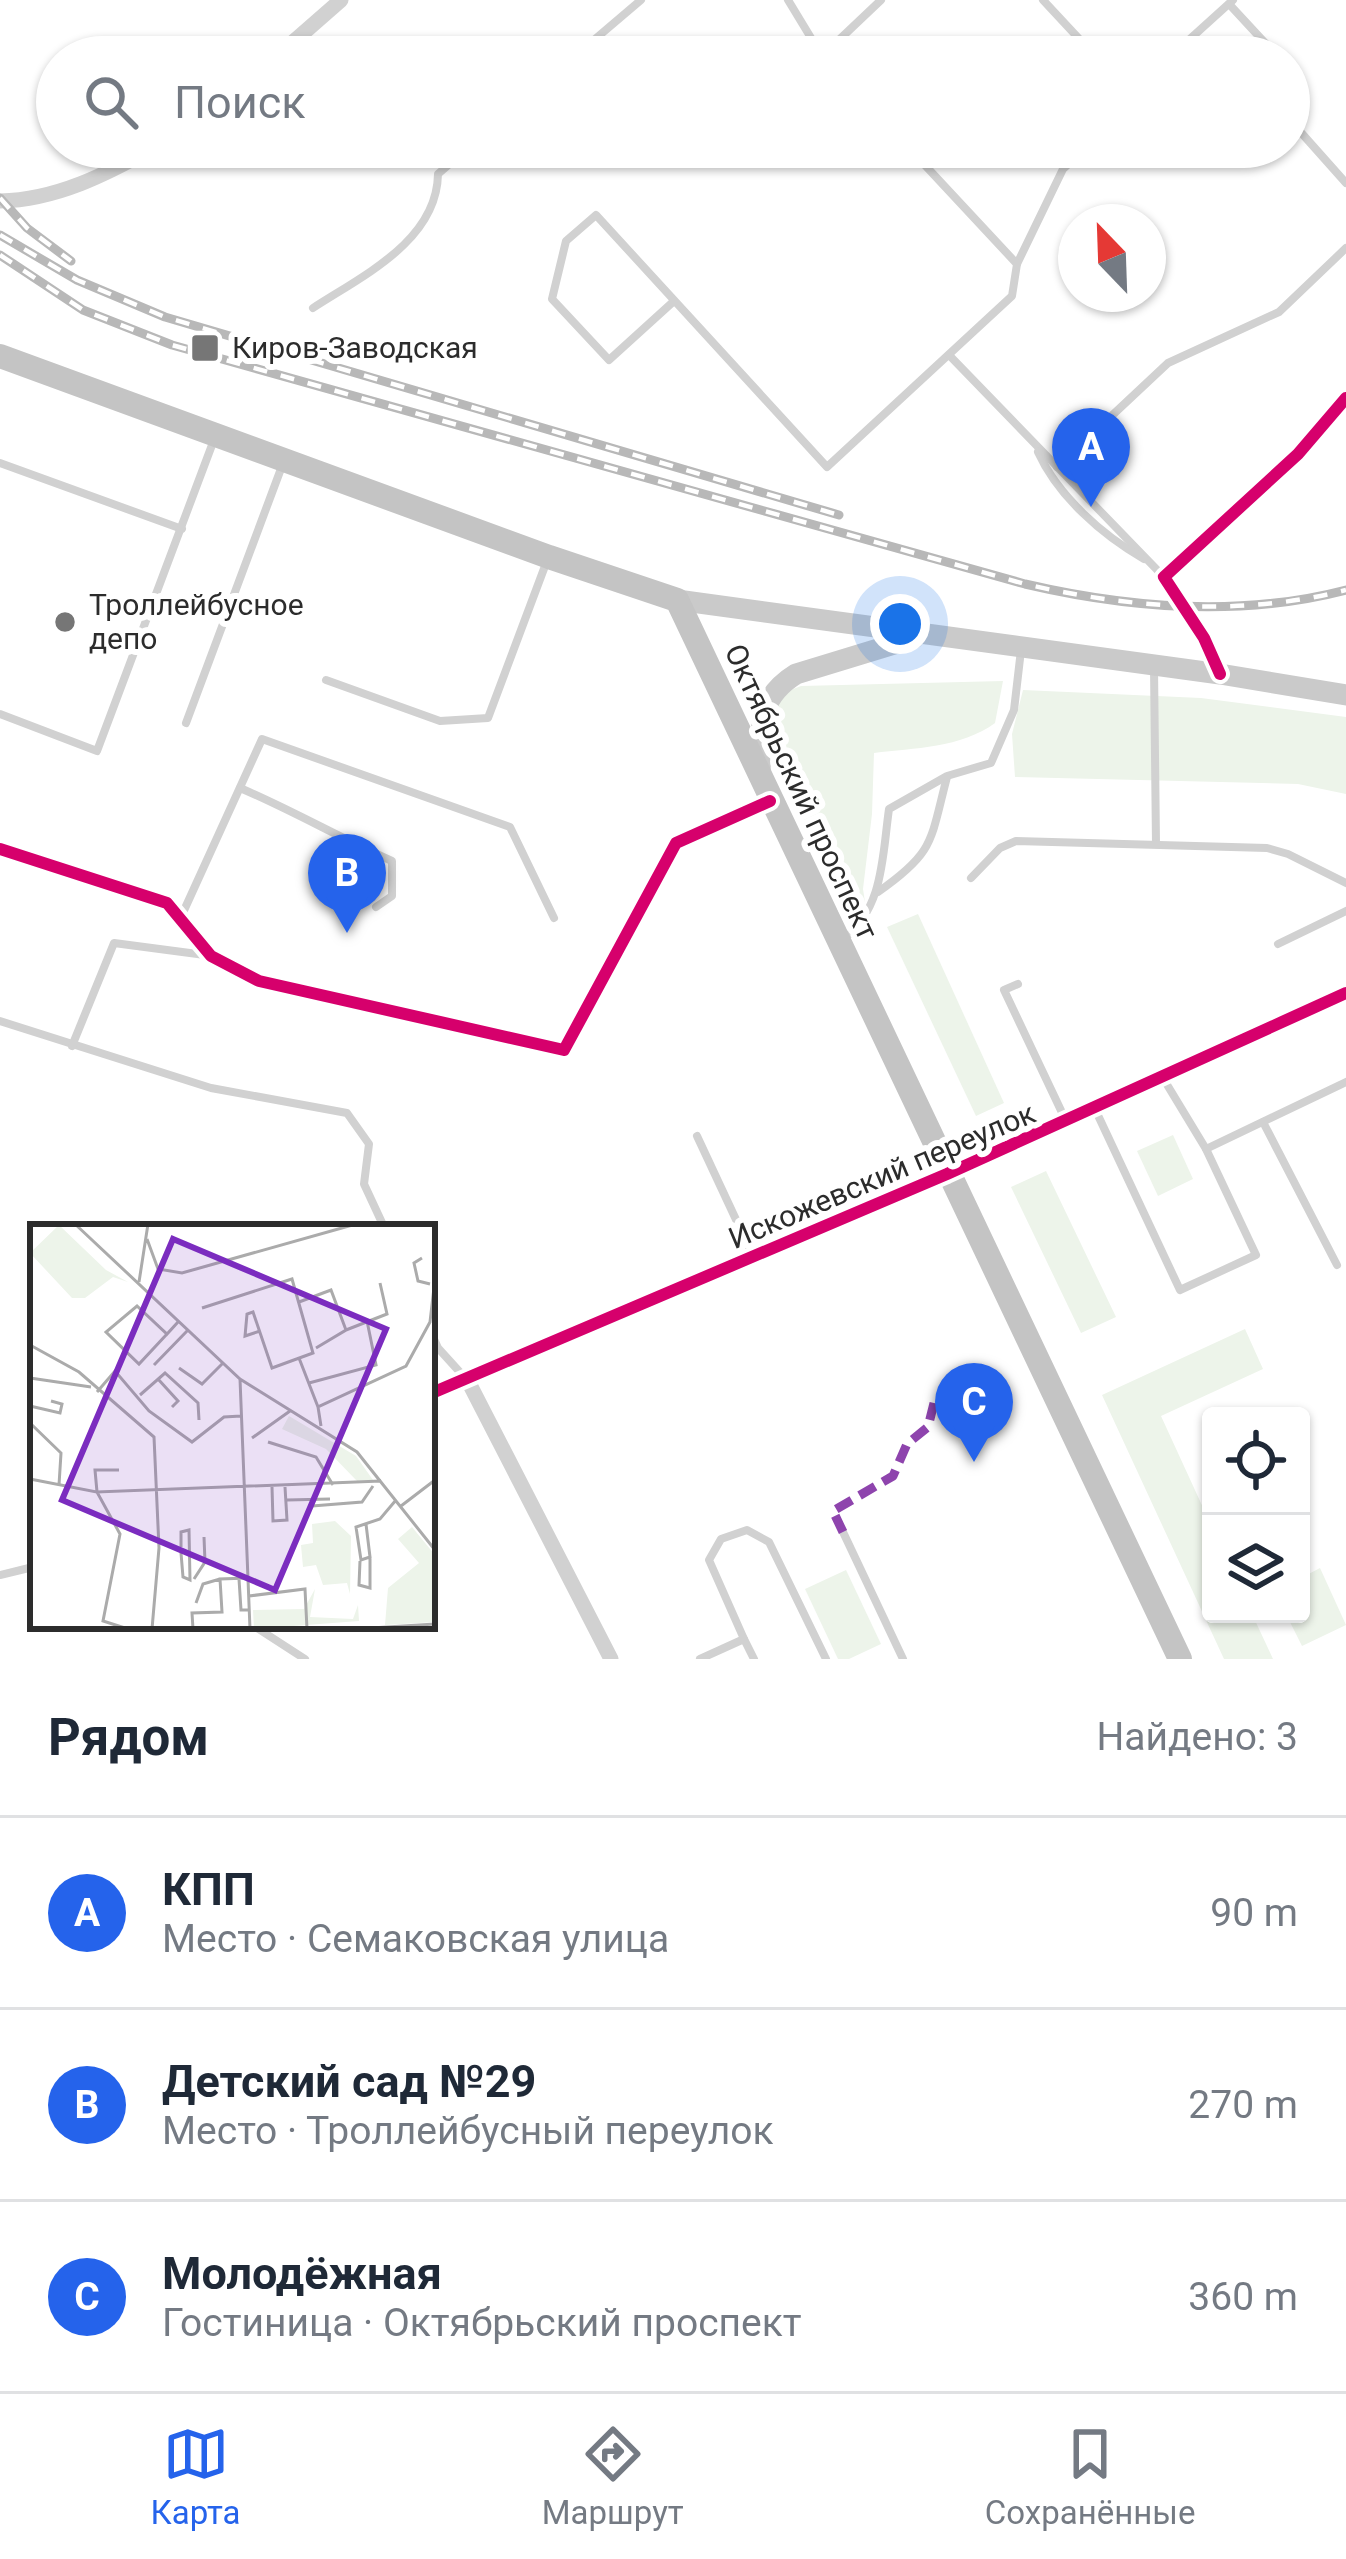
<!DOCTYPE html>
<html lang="ru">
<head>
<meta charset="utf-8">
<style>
	body { margin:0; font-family:Roboto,sans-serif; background:#f6f6f7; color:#1f2937 }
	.controls { position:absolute; right:36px; bottom:36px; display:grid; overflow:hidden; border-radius:12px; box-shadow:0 3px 9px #0004 }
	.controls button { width:108px; height:108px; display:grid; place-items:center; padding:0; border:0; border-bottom:3px solid #e0e1e3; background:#fff; color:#1f2937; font:60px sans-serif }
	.compass { position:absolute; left:1058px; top:204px; width:108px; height:108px; border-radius:50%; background:#fff; box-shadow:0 3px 9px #0004; rotate:337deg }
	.you { position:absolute; left:900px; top:624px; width:42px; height:42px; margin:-30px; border:9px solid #fff; border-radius:50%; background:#1a73e8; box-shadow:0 0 0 18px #1a73e833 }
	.badge { display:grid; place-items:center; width:78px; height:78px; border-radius:50%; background:#2563eb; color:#fff; font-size:39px; font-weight:700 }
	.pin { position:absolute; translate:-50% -99px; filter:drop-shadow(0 3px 6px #0008) }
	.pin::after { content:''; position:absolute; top:63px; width:42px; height:36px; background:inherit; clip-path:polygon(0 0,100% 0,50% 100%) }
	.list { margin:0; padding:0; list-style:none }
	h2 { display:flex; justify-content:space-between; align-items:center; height:156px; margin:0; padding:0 48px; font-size:51px }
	h2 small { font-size:39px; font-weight:400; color:#747a83 }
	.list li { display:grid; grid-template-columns:78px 1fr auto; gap:36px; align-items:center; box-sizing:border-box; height:192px; padding:0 48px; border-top:3px solid #e0e1e3 }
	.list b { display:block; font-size:45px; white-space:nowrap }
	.list p { margin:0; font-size:39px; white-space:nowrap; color:#747a83 }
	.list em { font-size:39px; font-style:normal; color:#747a83 }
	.icon { flex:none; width:66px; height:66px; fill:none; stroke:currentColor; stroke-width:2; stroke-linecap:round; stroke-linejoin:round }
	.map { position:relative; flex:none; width:1346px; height:1659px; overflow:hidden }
	.search { position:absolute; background:#fff; box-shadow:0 3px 9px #0004; left:36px; right:36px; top:36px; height:132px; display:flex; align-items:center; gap:30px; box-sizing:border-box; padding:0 42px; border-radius:66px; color:#747a83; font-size:45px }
	.sheet { height:732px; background:#fff }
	nav { display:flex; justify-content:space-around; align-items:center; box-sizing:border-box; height:168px; border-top:3px solid #e0e1e3; background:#fff; font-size:33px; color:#747a83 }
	nav a { display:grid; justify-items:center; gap:6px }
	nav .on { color:#2563eb }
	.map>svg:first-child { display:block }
	.green { fill:#edf4ea }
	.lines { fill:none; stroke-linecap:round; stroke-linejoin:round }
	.lane { stroke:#d1d1d1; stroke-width:8 }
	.street { stroke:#d1d1d1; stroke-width:15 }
	.secondary { stroke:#cacaca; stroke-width:21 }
	.primary { stroke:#c4c4c4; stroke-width:24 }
	.rail-casing { stroke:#b8b8b8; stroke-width:9 }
	.rail { stroke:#fff; stroke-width:4.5; stroke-dasharray:14; stroke-linecap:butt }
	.quiet { stroke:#8e44ad; stroke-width:9; stroke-dasharray:18 9; stroke-linecap:butt }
	.cycleway-casing { stroke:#fff; stroke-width:20 }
	.cycleway { stroke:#d6006c; stroke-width:12 }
	.poi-dot { fill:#767676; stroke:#fff; stroke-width:4.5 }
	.labels { text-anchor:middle; stroke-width:12; stroke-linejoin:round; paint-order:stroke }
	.poi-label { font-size:30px; fill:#2c2c2c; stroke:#fff; text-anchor:start }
	.street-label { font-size:30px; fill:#2c2c2c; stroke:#fff }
	.inset-road { fill:none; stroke:#ababab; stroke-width:3 }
	.view { fill:#7b2cbf; fill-opacity:0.15; stroke:#7b2cbf; stroke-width:6 }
	.inset-edge { fill:none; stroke:#2c2c2c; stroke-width:6 }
</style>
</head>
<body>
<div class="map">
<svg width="1346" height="1659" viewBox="0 0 1346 1659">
	<rect width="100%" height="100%" fill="#fff"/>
	<g class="green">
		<path d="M 1003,681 L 995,723 C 961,748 914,748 874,753 L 872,814 L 863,889 L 865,902 L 849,909 L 840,901 L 772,751 L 770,715 L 788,691 L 801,686 Z"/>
		<path d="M 1023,690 L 1201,698 L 1346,717 L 1346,794 L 1298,784 L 1015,777 L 1012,734 Z"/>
		<path d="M 918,914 L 1004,1103 L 976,1116 L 887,927 Z"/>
		<path d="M 1173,1135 L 1193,1179 L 1158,1196 L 1137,1151 Z"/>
		<path d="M 1046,1171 L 1116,1317 L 1081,1333 L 1011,1187 Z"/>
		<path d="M 1245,1329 L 1263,1369 L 1161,1416 L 1211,1525 L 1211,1614 L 1252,1614 L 1273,1659 L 1224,1659 L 1102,1395 Z"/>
		<path d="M 1320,1568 L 1346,1625 L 1302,1646 L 1286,1614 L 1301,1614 L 1301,1578 Z"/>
		<path d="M 846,1570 L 881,1644 L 849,1659 L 838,1659 L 805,1589 Z"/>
	</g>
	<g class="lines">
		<g class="lane">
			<path d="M 788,0 L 822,56"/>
			<path d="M 1043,0 L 1096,57"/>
			<path d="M 1229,4 L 1278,57"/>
			<path d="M 822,56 L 881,0"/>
			<path d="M 574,57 L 641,0"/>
			<path d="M 1170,57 L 1233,0"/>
			<path d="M 1289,119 L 1346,183"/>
			<path d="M 1017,264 L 1063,169 L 1087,147"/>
			<path d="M 674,301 L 609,360 L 552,299 L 566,241 L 596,215 L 827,467 L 1012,296 L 1017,264 L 908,147"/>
			<path d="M 313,308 C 362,276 437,241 438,174 L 469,147"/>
			<path d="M 949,355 L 1164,577"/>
			<path d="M 1038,452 C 1058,496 1102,535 1144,559"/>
			<path d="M 0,463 L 182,529"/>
			<path d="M 1057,467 L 1168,363 L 1279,312 L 1346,248"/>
			<path d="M 1154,667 L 1156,844"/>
			<path d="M 326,680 L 440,721 L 488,718 L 548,558"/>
			<path d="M 0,714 L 97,751 L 215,437"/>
			<path d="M 186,723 L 282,466"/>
			<path d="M 240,788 C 292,810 340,838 392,861 L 392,896 L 376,907"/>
			<path d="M 971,878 L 1000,848 L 1016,841 L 1267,848 L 1288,854 L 1346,883"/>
			<path d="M 878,892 C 935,852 930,842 947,777"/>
			<path d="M 181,917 L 262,739 L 510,827 L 554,918"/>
			<path d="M 843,940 C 884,907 882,858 889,809 L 947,776 L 991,763 L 1014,710 L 1021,650"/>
			<path d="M 1278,944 L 1346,911"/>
			<path d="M 1018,984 L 1004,990 L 1066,1121"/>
			<path d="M 0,1021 L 211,1088 L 347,1113 L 369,1144 L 364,1184 L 384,1227"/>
			<path d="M 72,1046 L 114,943 L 205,955"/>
			<path d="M 1095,1109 L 1180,1290 L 1256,1255 L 1206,1149 L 1163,1078"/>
			<path d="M 1263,1122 L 1337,1265"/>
			<path d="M 697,1136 L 753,1256"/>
			<path d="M 1206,1149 L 1346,1082"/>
			<path d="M 432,1335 L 438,1348 L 467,1380"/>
			<path d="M 843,1532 L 903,1659"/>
			<path d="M 0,1575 L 33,1567"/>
			<path d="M 254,1626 L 305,1659"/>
			<path d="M 744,1639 L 709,1560 L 721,1539 L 747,1530 L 769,1542 L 826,1659"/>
			<path d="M 700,1659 L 744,1639 L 754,1659"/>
		</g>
		<g class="street">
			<path d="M 276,57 L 341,0"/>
			<path d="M 0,201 C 56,200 107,174 155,147"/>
			<path d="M 1220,674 L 1204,638 L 1164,577 L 1298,454 L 1346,398"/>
			<path d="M 0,849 L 167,903 L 211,956 L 259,981 L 564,1050 L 676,843 L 770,801"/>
			<path d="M 468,1381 L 611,1659"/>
			<path d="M 432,1393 L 947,1174 L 1346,993"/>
		</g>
		<g class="secondary">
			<path d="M 677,600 L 1220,674 L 1346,695"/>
			<path d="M 760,775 C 762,732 754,700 796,674 L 914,638"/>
		</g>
		<path class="primary" d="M 0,356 L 549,557 L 677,600 L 1180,1659"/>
		<defs>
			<g id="rail">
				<path d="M 0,198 L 27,228 L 71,261"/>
				<path d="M 0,235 L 77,280 L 165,317 L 839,515"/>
				<path d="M 0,255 L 83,310 L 172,345 L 1025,584 C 1128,608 1242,617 1346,590"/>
			</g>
		</defs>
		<use href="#rail" class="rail-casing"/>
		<use href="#rail" class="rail"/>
		<path class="quiet" d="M 843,1532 L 833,1511 L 893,1476 L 907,1444 L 928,1427 L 934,1403"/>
		<defs>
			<g id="cycleway">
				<path d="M 1220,674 L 1204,638 L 1164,577 L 1298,454 L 1346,398"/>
				<path d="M 0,849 L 167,903 L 211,956 L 259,981 L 564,1050 L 676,843 L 770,801"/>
				<path d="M 432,1393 L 947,1174 L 1346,993"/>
			</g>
		</defs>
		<use href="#cycleway" class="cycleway-casing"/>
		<use href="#cycleway" class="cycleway"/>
	</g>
	<g class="poi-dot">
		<rect x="190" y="333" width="30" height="30" rx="6"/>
		<circle cx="65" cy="622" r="12"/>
	</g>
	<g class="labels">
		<g class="poi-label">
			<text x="232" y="358">Киров-Заводская</text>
			<text x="89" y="615">Троллейбусное<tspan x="89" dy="34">депо</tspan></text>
		</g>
		<g class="street-label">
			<text transform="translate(801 792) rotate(65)" y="10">Октябрьский проспект</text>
			<text transform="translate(882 1176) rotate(-23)" y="10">Искожевский переулок</text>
		</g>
	</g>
	<g transform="translate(30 1224)">
		<rect width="405" height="405" fill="#fff"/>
		<path d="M 29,1 L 76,46 L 98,58 L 83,53 L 55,74 L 42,74 L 0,29 ZM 259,192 L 326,232 L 343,256 L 327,257 L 296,225 L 252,205 ZM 305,297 L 321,312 L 320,370 L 317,359 L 293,361 L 286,341 L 273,343 L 271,321 L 283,319 L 282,300 ZM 382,303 L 405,331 L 405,398 L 355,401 L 358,364 L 389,339 L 368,315 ZM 285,365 L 280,393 L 323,395 L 328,381 L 329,397 L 224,405 L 223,386 L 274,385 Z" fill="#edf4ea"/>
		<path class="inset-road" d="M 45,0 L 210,155 L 327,228 L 405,326M 117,15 L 128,45 L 152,49 L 326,0M 392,34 L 384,39 L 388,57 L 400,60M 109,58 L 118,0M 269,78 L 301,66 L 316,106 L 286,124M 172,84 L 262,55 L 283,129 L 242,144 L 223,88 L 217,90 L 215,112 L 230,107M 316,106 L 357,90 L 350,59M 137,110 L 109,140 L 76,108 L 107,82 L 137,110 L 148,98M 0,121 L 49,148 L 124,213 L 129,324 L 122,405M 269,134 L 288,183M 124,141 L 158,106M 149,144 L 172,160 L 193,139M 0,154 L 61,163M 128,155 L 148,177 L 142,183M 210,155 L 220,405M 279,159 L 346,141 L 337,97M 67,168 L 85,147 L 119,187 L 162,218 L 194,193 L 211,192M 110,171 L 135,149 L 168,179 L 169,196M 0,182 L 30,189 L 32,180 L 21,177M 0,199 L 31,229 L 29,261M 291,202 L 288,183 L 376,142 L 400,98 L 405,55M 222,214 L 260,187M 238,218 L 286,233 L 303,261M 89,246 L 65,246 L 67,268 L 351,257M 0,255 L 67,268 L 90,310 L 73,397 L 95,404M 242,263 L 243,297 L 257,296 L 255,263M 257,276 L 300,275M 282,282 L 332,278 L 343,262M 371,282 L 405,256M 336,300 L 340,333 L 331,336 L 326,303 L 350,295 L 366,276M 151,323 L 151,308 L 159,306 L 160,356 L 153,353 L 151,329M 330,337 L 329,361 L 340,364 L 340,334M 164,355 L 175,338 L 174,313M 209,355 L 211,386 L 219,386M 219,372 L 275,365 L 277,405M 166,379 L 173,360 L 190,355M 163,405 L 162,389 L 192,388 L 190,355 L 218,354M 325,405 L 405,400"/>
		<path class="view" d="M 143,15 L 356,105 L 245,366 L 32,276 Z"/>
		<rect width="405" height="405" class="inset-edge"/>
	</g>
</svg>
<div class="controls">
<button><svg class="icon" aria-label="locate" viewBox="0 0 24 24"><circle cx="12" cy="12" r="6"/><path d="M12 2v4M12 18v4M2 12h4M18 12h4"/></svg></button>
<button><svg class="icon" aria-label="layers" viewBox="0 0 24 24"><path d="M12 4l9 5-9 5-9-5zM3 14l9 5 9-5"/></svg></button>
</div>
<svg class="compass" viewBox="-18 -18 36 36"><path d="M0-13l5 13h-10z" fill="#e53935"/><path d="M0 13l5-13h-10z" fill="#747a83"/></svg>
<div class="you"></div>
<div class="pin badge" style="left:1091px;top:507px">A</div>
<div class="pin badge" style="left:347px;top:933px">B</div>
<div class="pin badge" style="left:974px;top:1462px">C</div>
<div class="search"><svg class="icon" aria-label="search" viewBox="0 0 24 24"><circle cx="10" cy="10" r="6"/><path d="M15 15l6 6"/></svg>Поиск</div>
</div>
<section class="sheet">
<h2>Рядом<small>Найдено: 3</small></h2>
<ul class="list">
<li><span class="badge">A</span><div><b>КПП</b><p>Место · Семаковская улица</p></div><em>90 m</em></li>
<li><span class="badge">B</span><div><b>Детский сад №29</b><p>Место · Троллейбусный переулок</p></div><em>270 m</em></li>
<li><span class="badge">C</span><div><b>Молодёжная</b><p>Гостиница · Октябрьский проспект</p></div><em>360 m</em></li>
</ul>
</section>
<nav>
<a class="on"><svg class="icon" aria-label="map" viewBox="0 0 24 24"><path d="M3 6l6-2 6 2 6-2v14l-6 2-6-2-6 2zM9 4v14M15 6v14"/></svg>Карта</a>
<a><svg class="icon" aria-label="directions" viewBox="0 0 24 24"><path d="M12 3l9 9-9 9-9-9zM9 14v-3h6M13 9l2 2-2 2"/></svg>Маршрут</a>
<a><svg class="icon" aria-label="saved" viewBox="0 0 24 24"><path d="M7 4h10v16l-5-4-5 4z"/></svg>Сохранённые</a>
</nav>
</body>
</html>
